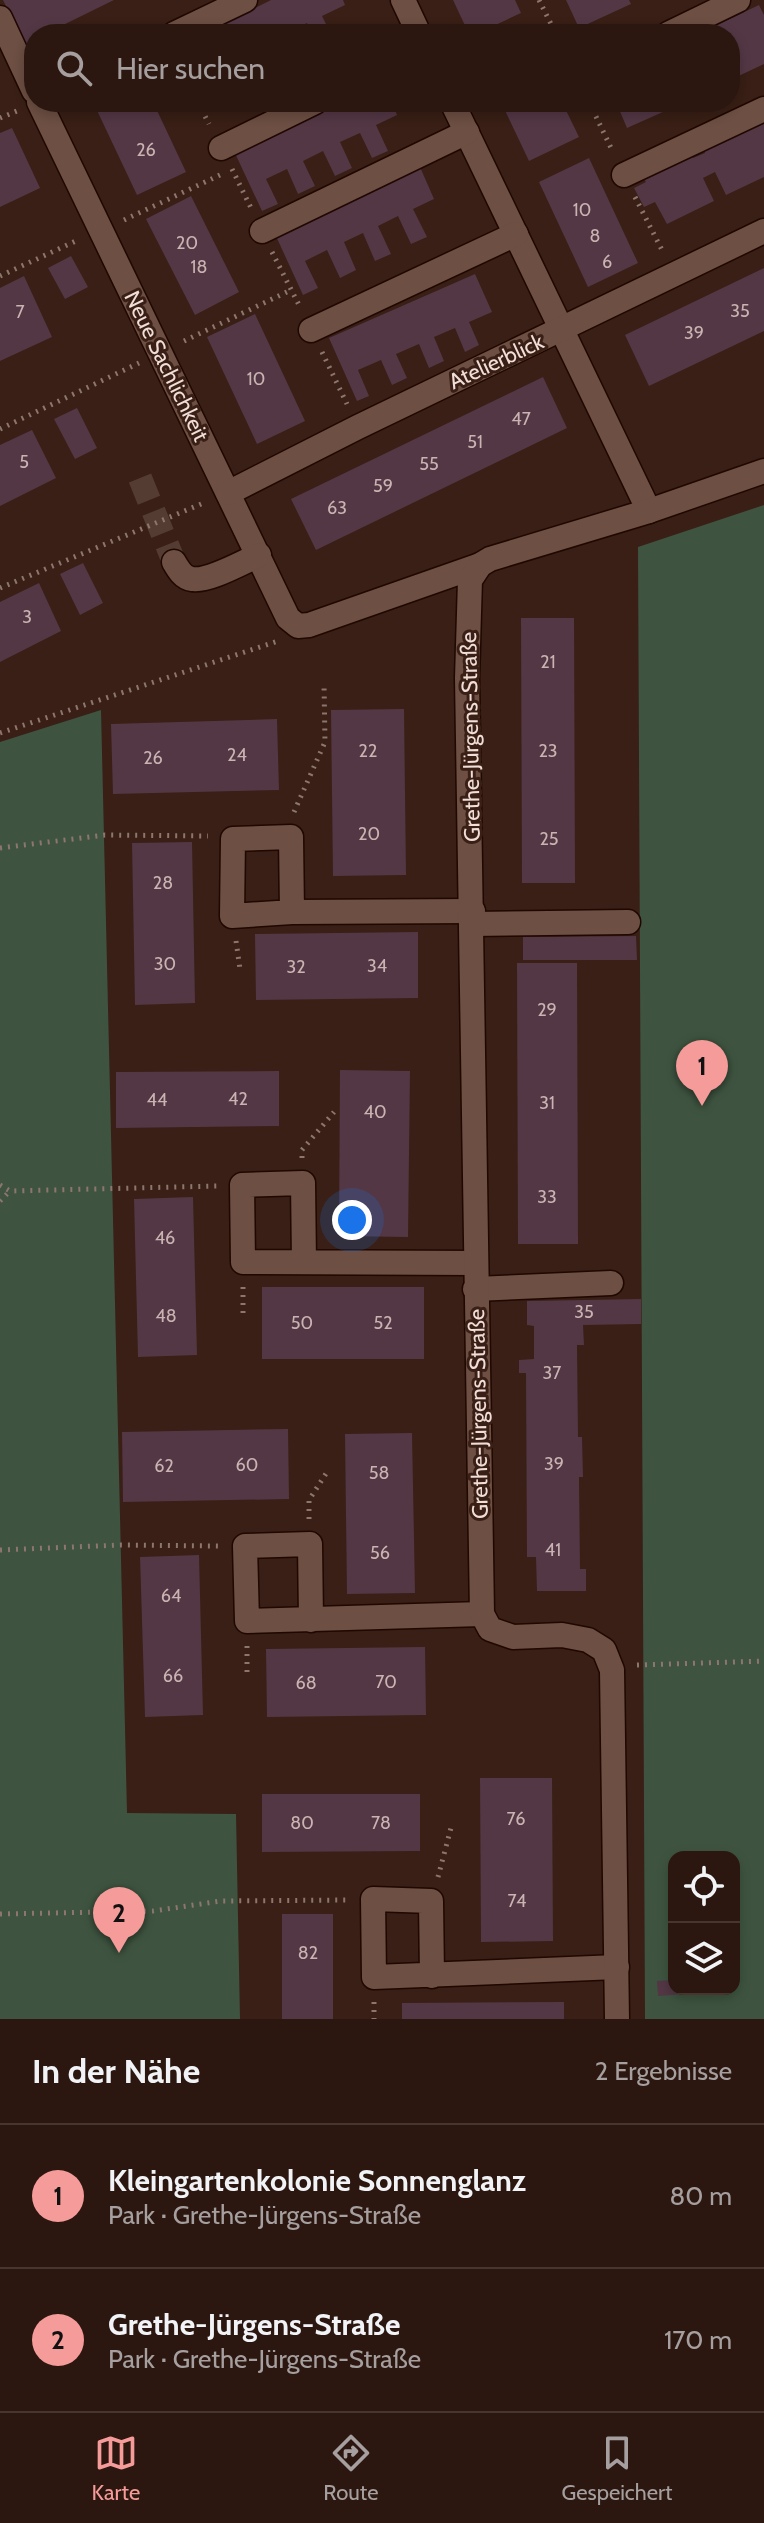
<!DOCTYPE html>
<html lang="de">
<head>
<meta charset="utf-8">
<style>
	body { margin:0; font-family:Cabin,sans-serif; background:#37241e; color:#f1f3f6 }
	.controls { position:absolute; right:24px; bottom:24px; display:grid; overflow:hidden; border-radius:16px; box-shadow:0 4px 12px #0003 }
	.controls button { width:72px; height:72px; display:grid; place-items:center; padding:0; border:0; border-bottom:2px solid #473630; background:#2b1710; color:#f1f3f6; font:40px sans-serif }
	.you { position:absolute; left:352px; top:1220px; width:28px; height:28px; margin:-20px; border:6px solid #fff; border-radius:50%; background:#1a73e8; box-shadow:0 0 0 12px #1a73e833 }
	.badge { display:grid; place-items:center; width:52px; height:52px; border-radius:50%; background:#f59b99; color:#111; font-size:26px; font-weight:700 }
	.pin { position:absolute; translate:-50% -66px; filter:drop-shadow(0 2px 4px #0008) }
	.pin::after { content:''; position:absolute; top:42px; width:28px; height:24px; background:inherit; clip-path:polygon(0 0,100% 0,50% 100%) }
	.list { margin:0; padding:0; list-style:none }
	h2 { display:flex; justify-content:space-between; align-items:center; height:104px; margin:0; padding:0 32px; font-size:34px }
	h2 small { font-size:26px; font-weight:400; color:#a69f9f }
	.list li { display:grid; grid-template-columns:52px 1fr auto; gap:24px; align-items:center; box-sizing:border-box; height:144px; padding:0 32px; border-top:2px solid #473630 }
	.list b { display:block; font-size:30px; white-space:nowrap }
	.list p { margin:0; font-size:26px; white-space:nowrap; color:#a69f9f }
	.list em { font-size:26px; font-style:normal; color:#a69f9f }
	.icon { flex:none; width:44px; height:44px; fill:none; stroke:currentColor; stroke-width:2; stroke-linecap:round; stroke-linejoin:round }
	.map { position:relative; flex:none; width:764px; height:2019px; overflow:hidden }
	.search { position:absolute; background:#2b1710; box-shadow:0 4px 12px #0003; left:24px; right:24px; top:24px; height:88px; display:flex; align-items:center; gap:20px; box-sizing:border-box; padding:0 28px; border-radius:32px; color:#a69f9f; font-size:30px }
	.sheet { height:392px; background:#2b1710 }
	nav { display:flex; justify-content:space-around; align-items:center; box-sizing:border-box; height:112px; border-top:2px solid #473630; background:#2b1710; font-size:22px; color:#a69f9f }
	nav a { display:grid; justify-items:center; gap:4px }
	nav .on { color:#f59b99 }
	.map>svg:first-child { display:block }
	.green { fill:#3e5440; fill-rule:evenodd }
	.building { fill:#533745 }
	.lines { fill:none; stroke-linecap:round; stroke-linejoin:round }
	.minor-tunnel { stroke:#543c32; stroke-width:24; stroke-dasharray:24 12; stroke-linecap:butt }
	.minor-casing { stroke:#1f0801; stroke-width:27 }
	.path { stroke:#8c766d; stroke-width:5; stroke-dasharray:2 6; stroke-linecap:butt }
	.minor { stroke:#6d4f43; stroke-width:24 }
	.labels { text-anchor:middle; stroke-width:6; stroke-linejoin:round; paint-order:stroke }
	.number-label { font-size:18px; fill:#c9b4b2 }
	.street-label { font-size:22px; fill:#f0ded7; stroke:#391f15 }
</style>
</head>
<body>
<div class="map">
<svg width="764" height="2019" viewBox="0 0 764 2019">
	<rect width="100%" height="100%" fill="#391f15"/>
	<g class="green">
		<path d="M 764,505 L 764,2019 L 645,2019 L 638,547 ZM 674,1857 L 734,1857 L 734,1989 L 674,1989 Z"/>
		<path d="M 101,710 L 127,1813 L 236,1814 L 240,2019 L 0,2019 L 0,742 Z"/>
	</g>
	<g class="building">
		<path d="M 3,0 L 114,0 L 57,28 L 60,34 L 34,34 L 34,64 Z"/>
		<path d="M 271,0 L 343,0 L 345,5 L 322,16 L 331,34 L 312,34 L 307,23 L 286,34 L 202,34 Z"/>
		<path d="M 453,0 L 515,0 L 521,13 L 476,34 L 469,34 Z"/>
		<path d="M 566,0 L 629,0 L 631,4 L 579,28 Z"/>
		<path d="M 759,5 L 764,15 L 764,64 L 730,80 L 730,34 L 698,34 Z"/>
		<path d="M 93,102 L 153,102 L 186,172 L 137,195 Z"/>
		<path d="M 339,102 L 392,102 L 397,115 L 376,125 L 388,151 L 372,158 L 360,133 L 340,142 L 352,168 L 335,176 L 323,151 L 303,161 L 315,186 L 298,194 L 287,169 L 266,179 L 278,204 L 262,211 L 234,151 Z"/>
		<path d="M 501,102 L 562,102 L 579,137 L 529,161 Z"/>
		<path d="M 616,102 L 672,102 L 674,107 L 627,128 Z"/>
		<path d="M 764,120 L 764,177 L 726,195 L 715,172 L 703,178 L 714,201 L 667,224 L 655,202 L 644,207 L 634,188 L 646,182 L 644,179 L 692,156 L 693,158 L 705,153 L 704,150 Z"/>
		<path d="M 12,128 L 40,188 L 0,207 L 0,133 Z"/>
		<path d="M 589,158 L 638,263 L 588,287 L 539,182 Z"/>
		<path d="M 420,167 L 434,199 L 413,209 L 427,237 L 411,244 L 398,216 L 378,226 L 391,254 L 375,261 L 363,233 L 344,242 L 356,270 L 340,278 L 327,250 L 305,261 L 318,288 L 303,295 L 275,234 Z"/>
		<path d="M 191,196 L 239,292 L 195,315 L 146,219 Z"/>
		<path d="M 71,256 L 88,287 L 65,299 L 48,268 Z"/>
		<path d="M 764,268 L 764,331 L 649,386 L 625,335 Z"/>
		<path d="M 475,274 L 492,312 L 469,322 L 479,345 L 465,352 L 455,328 L 434,337 L 444,361 L 429,368 L 419,344 L 396,354 L 407,378 L 392,385 L 381,360 L 358,370 L 369,396 L 357,401 L 329,338 Z"/>
		<path d="M 24,276 L 52,337 L 0,361 L 0,288 Z"/>
		<path d="M 255,314 L 305,421 L 257,444 L 207,337 Z"/>
		<path d="M 543,377 L 567,428 L 316,550 L 291,499 Z"/>
		<path d="M 77,408 L 97,448 L 75,459 L 54,419 Z"/>
		<path d="M 32,430 L 56,478 L 0,506 L 0,445 Z"/>
		<path d="M 83,563 L 103,603 L 80,615 L 60,574 Z"/>
		<path d="M 39,583 L 61,631 L 0,662 L 0,602 Z"/>
		<path d="M 521,618 L 574,618 L 575,883 L 522,883 Z"/>
		<path d="M 404,709 L 406,875 L 333,876 L 331,710 Z"/>
		<path d="M 277,719 L 279,790 L 113,794 L 111,724 Z"/>
		<path d="M 192,842 L 195,1003 L 135,1005 L 132,843 Z"/>
		<path d="M 418,932 L 418,998 L 256,1000 L 255,934 Z"/>
		<path d="M 636,936 L 637,960 L 523,960 L 523,937 Z"/>
		<path d="M 517,963 L 577,963 L 578,1244 L 518,1244 Z"/>
		<path d="M 340,1070 L 410,1071 L 408,1237 L 339,1236 Z"/>
		<path d="M 279,1071 L 279,1126 L 116,1128 L 116,1072 Z"/>
		<path d="M 193,1197 L 197,1355 L 138,1357 L 134,1199 Z"/>
		<rect x="262" y="1287" width="162" height="72"/>
		<path d="M 641,1299 L 641,1324 L 583,1325 L 584,1345 L 577,1345 L 578,1437 L 582,1437 L 583,1477 L 579,1477 L 580,1569 L 586,1569 L 586,1591 L 537,1591 L 536,1557 L 527,1557 L 526,1373 L 519,1373 L 519,1360 L 534,1359 L 534,1326 L 527,1325 L 527,1301 Z"/>
		<path d="M 288,1429 L 289,1499 L 123,1502 L 122,1432 Z"/>
		<path d="M 412,1433 L 415,1593 L 347,1594 L 345,1434 Z"/>
		<path d="M 199,1555 L 203,1715 L 145,1717 L 140,1557 Z"/>
		<path d="M 425,1647 L 426,1715 L 267,1717 L 266,1649 Z"/>
		<path d="M 480,1778 L 552,1778 L 553,1941 L 481,1942 Z"/>
		<path d="M 262,1794 L 420,1794 L 420,1851 L 262,1852 Z"/>
		<rect x="282" y="1914" width="51" height="105"/>
		<path d="M 674,1980 L 674,1989 L 684,1989 L 684,1994 L 658,1996 L 657,1981 Z"/>
		<path d="M 564,2002 L 564,2019 L 402,2019 L 402,2003 Z"/>
	</g>
	<g class="lines">
		<path class="minor-tunnel" d="M 140,478 L 174,562"/>
		<defs>
			<g id="minor">
				<path d="M 403,0 L 419,34"/>
				<path d="M 0,18 L 34,91"/>
				<path d="M 174,34 L 245,0"/>
				<path d="M 668,34 L 738,0"/>
				<path d="M 39,102 L 288,618 L 298,626 L 309,625 L 480,565"/>
				<path d="M 452,102 L 649,511"/>
				<path d="M 221,148 L 315,102"/>
				<path d="M 624,175 L 764,109"/>
				<path d="M 262,231 L 467,132"/>
				<path d="M 311,330 L 516,234"/>
				<path d="M 228,493 L 358,427 L 764,231"/>
				<path d="M 174,562 C 178,569 183,578 192,579 C 208,582 243,562 259,555"/>
				<path d="M 292,912 L 291,837 L 233,839 L 232,916 L 292,912 L 473,911"/>
				<path d="M 472,924 L 628,922"/>
				<path d="M 304,1262 L 303,1183 L 242,1185 L 243,1262 L 475,1263"/>
				<path d="M 475,1289 L 611,1283"/>
				<path d="M 311,1620 L 310,1544 L 245,1546 L 247,1621 L 482,1614"/>
				<path d="M 432,1976 L 431,1901 L 373,1899 L 374,1977 L 617,1967"/>
				<path d="M 617,2019 L 612,1670 L 604,1650 L 588,1640 L 562,1635 L 513,1637 L 490,1629 L 482,1614 L 467,678 L 470,580 L 480,565 L 490,559 L 649,511 L 764,471"/>
			</g>
		</defs>
		<use href="#minor" class="minor-casing"/>
		<g class="path">
			<path d="M 539,0 L 556,34"/>
			<path d="M 198,102 L 209,124"/>
			<path d="M 589,102 L 613,152"/>
			<path d="M 0,118 L 17,111"/>
			<path d="M 232,169 L 252,210"/>
			<path d="M 635,197 L 663,252"/>
			<path d="M 124,220 L 220,175"/>
			<path d="M 272,252 L 300,307"/>
			<path d="M 0,276 L 78,240"/>
			<path d="M 184,341 L 291,290"/>
			<path d="M 322,352 L 347,404"/>
			<path d="M 0,429 L 139,363"/>
			<path d="M 0,588 L 206,502"/>
			<path d="M 0,733 L 278,641"/>
			<path d="M 294,812 L 325,742 L 324,684"/>
			<path d="M 0,848 L 105,835 L 208,836"/>
			<path d="M 236,941 L 240,969"/>
			<path d="M 302,1158 L 302,1150 L 334,1112"/>
			<path d="M 0,1185 L 10,1191 L 217,1186"/>
			<path d="M 0,1201 L 10,1191"/>
			<path d="M 243,1287 L 243,1316"/>
			<path d="M 309,1519 L 309,1500 L 329,1469"/>
			<path d="M 0,1550 L 121,1545 L 220,1546"/>
			<path d="M 247,1646 L 247,1672"/>
			<path d="M 637,1665 L 764,1661"/>
			<path d="M 438,1877 L 452,1824"/>
			<path d="M 0,1914 L 153,1911 L 221,1901 L 348,1900"/>
			<path d="M 374,2002 L 374,2019"/>
		</g>
		<use href="#minor" class="minor"/>
	</g>
	<g class="labels">
		<g class="number-label">
			<text x="146" y="156">26</text>
			<text x="582" y="216">10</text>
			<text x="595" y="242">8</text>
			<text x="187" y="249">20</text>
			<text x="607" y="268">6</text>
			<text x="199" y="273">18</text>
			<text x="740" y="317">35</text>
			<text x="20" y="318">7</text>
			<text x="694" y="339">39</text>
			<text x="256" y="385">10</text>
			<text x="521" y="425">47</text>
			<text x="475" y="448">51</text>
			<text x="24" y="468">5</text>
			<text x="429" y="470">55</text>
			<text x="383" y="492">59</text>
			<text x="337" y="514">63</text>
			<text x="27" y="623">3</text>
			<text x="548" y="668">21</text>
			<text x="368" y="757">22</text>
			<text x="548" y="757">23</text>
			<text x="237" y="761">24</text>
			<text x="153" y="764">26</text>
			<text x="369" y="840">20</text>
			<text x="549" y="845">25</text>
			<text x="163" y="889">28</text>
			<text x="165" y="970">30</text>
			<text x="377" y="972">34</text>
			<text x="296" y="973">32</text>
			<text x="547" y="1016">29</text>
			<text x="238" y="1105">42</text>
			<text x="157" y="1106">44</text>
			<text x="547" y="1109">31</text>
			<text x="375" y="1118">40</text>
			<text x="547" y="1203">33</text>
			<text x="165" y="1244">46</text>
			<text x="584" y="1318">35</text>
			<text x="166" y="1322">48</text>
			<text x="302" y="1329">50</text>
			<text x="383" y="1329">52</text>
			<text x="552" y="1379">37</text>
			<text x="554" y="1470">39</text>
			<text x="247" y="1471">60</text>
			<text x="164" y="1472">62</text>
			<text x="379" y="1479">58</text>
			<text x="553" y="1556">41</text>
			<text x="380" y="1559">56</text>
			<text x="171" y="1602">64</text>
			<text x="173" y="1682">66</text>
			<text x="386" y="1688">70</text>
			<text x="306" y="1689">68</text>
			<text x="516" y="1825">76</text>
			<text x="302" y="1829">80</text>
			<text x="381" y="1829">78</text>
			<text x="517" y="1907">74</text>
			<text x="308" y="1959">82</text>
		</g>
		<g class="street-label">
			<text transform="translate(496 361) rotate(-25)" y="8">Atelierblick</text>
			<text transform="translate(167 366) rotate(64)" y="8">Neue Sachlichkeit</text>
			<text transform="translate(470 737) rotate(-91)" y="8">Grethe-Jürgens-Straße</text>
			<text transform="translate(478 1414) rotate(-91)" y="8">Grethe-Jürgens-Straße</text>
		</g>
	</g>
</svg>
<div class="controls">
<button><svg class="icon" aria-label="locate" viewBox="0 0 24 24"><circle cx="12" cy="12" r="6"/><path d="M12 2v4M12 18v4M2 12h4M18 12h4"/></svg></button>
<button><svg class="icon" aria-label="layers" viewBox="0 0 24 24"><path d="M12 4l9 5-9 5-9-5zM3 14l9 5 9-5"/></svg></button>
</div>
<div class="you"></div>
<div class="pin badge" style="left:702px;top:1106px">1</div>
<div class="pin badge" style="left:119px;top:1953px">2</div>
<div class="search"><svg class="icon" aria-label="search" viewBox="0 0 24 24"><circle cx="10" cy="10" r="6"/><path d="M15 15l6 6"/></svg>Hier suchen</div>
</div>
<section class="sheet">
<h2>In der Nähe<small>2 Ergebnisse</small></h2>
<ul class="list">
<li><span class="badge">1</span><div><b>Kleingartenkolonie Sonnenglanz</b><p>Park · Grethe-Jürgens-Straße</p></div><em>80 m</em></li>
<li><span class="badge">2</span><div><b>Grethe-Jürgens-Straße</b><p>Park · Grethe-Jürgens-Straße</p></div><em>170 m</em></li>
</ul>
</section>
<nav>
<a class="on"><svg class="icon" aria-label="map" viewBox="0 0 24 24"><path d="M3 6l6-2 6 2 6-2v14l-6 2-6-2-6 2zM9 4v14M15 6v14"/></svg>Karte</a>
<a><svg class="icon" aria-label="directions" viewBox="0 0 24 24"><path d="M12 3l9 9-9 9-9-9zM9 14v-3h6M13 9l2 2-2 2"/></svg>Route</a>
<a><svg class="icon" aria-label="saved" viewBox="0 0 24 24"><path d="M7 4h10v16l-5-4-5 4z"/></svg>Gespeichert</a>
</nav>
</body>
</html>
